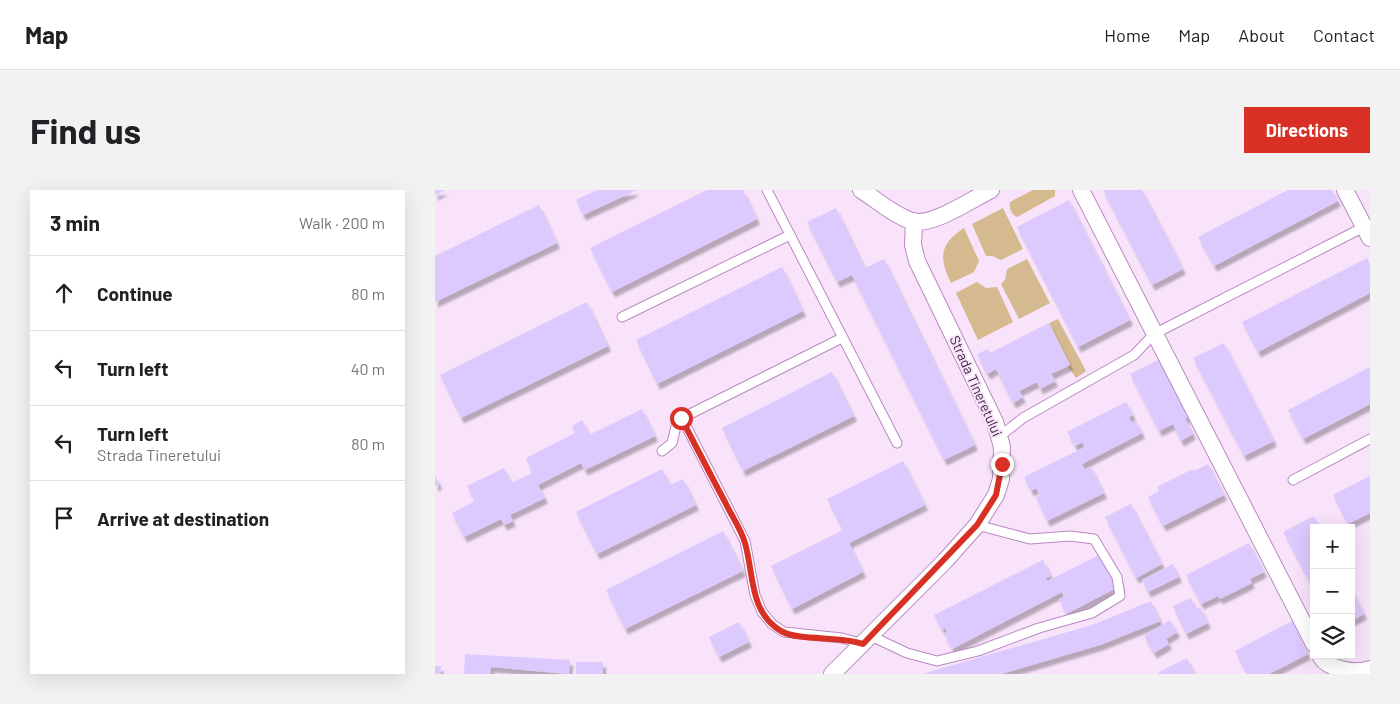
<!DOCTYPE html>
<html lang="en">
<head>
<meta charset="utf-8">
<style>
	body { margin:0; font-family:Barlow,sans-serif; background:#f2f2f2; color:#202124 }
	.controls { position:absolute; right:15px; bottom:15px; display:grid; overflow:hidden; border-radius:0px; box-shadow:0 5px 20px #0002 }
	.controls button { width:45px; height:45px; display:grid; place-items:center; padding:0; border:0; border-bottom:1px solid #e0e0e0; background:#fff; color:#202124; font:25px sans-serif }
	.stop { position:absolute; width:15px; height:15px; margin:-11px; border:4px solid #d93025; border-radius:50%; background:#fff }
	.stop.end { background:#d93025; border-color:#fff; box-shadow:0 1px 5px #0008 }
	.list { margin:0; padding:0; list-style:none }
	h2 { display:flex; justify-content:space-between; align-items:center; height:65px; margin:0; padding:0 20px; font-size:21px }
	h2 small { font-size:16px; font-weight:400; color:#757577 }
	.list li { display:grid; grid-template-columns:32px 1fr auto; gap:15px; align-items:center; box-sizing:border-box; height:75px; padding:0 20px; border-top:1px solid #e0e0e0 }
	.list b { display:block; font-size:19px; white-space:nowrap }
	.list p { margin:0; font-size:16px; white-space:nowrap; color:#757577 }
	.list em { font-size:16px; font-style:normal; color:#757577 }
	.icon { flex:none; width:28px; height:28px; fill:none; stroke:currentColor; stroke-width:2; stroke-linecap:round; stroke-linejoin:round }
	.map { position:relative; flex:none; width:935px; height:484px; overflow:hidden; border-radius:0px }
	header { display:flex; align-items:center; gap:30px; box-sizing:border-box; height:70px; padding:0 25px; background:#fff; border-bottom:1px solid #e0e0e0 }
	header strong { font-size:24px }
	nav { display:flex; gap:28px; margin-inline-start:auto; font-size:18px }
	.intro { display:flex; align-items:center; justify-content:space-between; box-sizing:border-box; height:120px; padding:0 30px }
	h1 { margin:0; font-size:35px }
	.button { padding:12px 22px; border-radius:0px; background:#d93025; color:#fff; font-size:18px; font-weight:700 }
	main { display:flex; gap:30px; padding:0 30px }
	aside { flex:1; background:#fff; border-radius:0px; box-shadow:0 5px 20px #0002 }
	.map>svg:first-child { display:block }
	.green { fill:#d4ba8e }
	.building { fill:#dcc9fe; filter:url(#shadow) }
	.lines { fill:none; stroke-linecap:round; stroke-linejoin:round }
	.lane-casing { stroke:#b989c1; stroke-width:11 }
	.street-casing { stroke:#b989c1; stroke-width:18 }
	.lane { stroke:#fff; stroke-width:9 }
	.street { stroke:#fff; stroke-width:16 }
	.route { stroke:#d93025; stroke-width:6 }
	.labels { text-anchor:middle; stroke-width:4; stroke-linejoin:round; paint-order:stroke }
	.street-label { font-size:14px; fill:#3f2b43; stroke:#f8e3fb }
</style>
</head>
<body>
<header>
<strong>Map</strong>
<nav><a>Home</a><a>Map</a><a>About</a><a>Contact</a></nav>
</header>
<div class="intro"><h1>Find us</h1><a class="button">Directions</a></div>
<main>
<aside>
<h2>3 min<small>Walk · 200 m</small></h2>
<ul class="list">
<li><svg class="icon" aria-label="ahead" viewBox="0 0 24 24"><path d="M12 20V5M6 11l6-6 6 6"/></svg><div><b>Continue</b></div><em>80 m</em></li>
<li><svg class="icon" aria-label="left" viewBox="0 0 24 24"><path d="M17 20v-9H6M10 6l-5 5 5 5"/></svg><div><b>Turn left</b></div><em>40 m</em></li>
<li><svg class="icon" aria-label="left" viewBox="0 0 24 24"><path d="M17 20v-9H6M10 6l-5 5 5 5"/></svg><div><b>Turn left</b><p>Strada Tineretului</p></div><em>80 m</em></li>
<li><svg class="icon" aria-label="arrive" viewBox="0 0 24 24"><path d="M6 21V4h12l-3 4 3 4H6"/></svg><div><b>Arrive at destination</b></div></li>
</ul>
</aside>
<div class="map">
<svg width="935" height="484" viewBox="0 0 935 484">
	<defs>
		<filter id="shadow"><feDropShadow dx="3" dy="5.5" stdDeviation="1" flood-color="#0004"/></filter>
	</defs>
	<rect width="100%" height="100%" fill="#f8e3fb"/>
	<g class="green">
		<path d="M 598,0 L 620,0 L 620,6 L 582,27 C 576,24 574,18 575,12 Z"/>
		<path d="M 568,18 L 588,59 L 566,70 L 557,66 L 551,66 L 537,34 Z"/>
		<path d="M 529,38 L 544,71 L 539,82 L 516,93 C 504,68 504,54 529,38 Z"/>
		<path d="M 592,69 L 615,113 L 584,129 L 566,94 L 570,90 L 572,79 Z"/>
		<path d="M 542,92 L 551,98 L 562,97 L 578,132 L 543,150 L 521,103 Z"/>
		<path d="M 623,129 L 651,181 L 641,188 L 633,176 L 635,175 L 614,133 Z"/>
	</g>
	<g class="building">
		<path d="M 0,0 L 10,0 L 0,5 Z"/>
		<path d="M 162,0 L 202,0 L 148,25 L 141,10 Z"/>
		<path d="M 272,0 L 308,0 L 322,29 L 177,102 L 155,58 Z"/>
		<path d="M 668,0 L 707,0 L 748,79 L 717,95 Z"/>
		<path d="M 853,0 L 897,0 L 903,11 L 779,76 L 763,47 Z"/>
		<path d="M 634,10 L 695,130 L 643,157 L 582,37 Z"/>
		<path d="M 104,15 L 122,53 L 0,112 L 0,66 Z"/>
		<path d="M 401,18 L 430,78 L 449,69 L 540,255 L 509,270 L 417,85 L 402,92 L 372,32 Z"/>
		<path d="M 932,68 L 935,74 L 935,103 L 823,162 L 807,132 Z"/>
		<path d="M 347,77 L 368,121 L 222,194 L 201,150 Z"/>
		<path d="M 152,112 L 173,156 L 26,228 L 5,185 Z"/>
		<path d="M 614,133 L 635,175 L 616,184 L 620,191 L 605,199 L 602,192 L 584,201 L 588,207 L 578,213 L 561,179 L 552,184 L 542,164 L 553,159 L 555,163 Z"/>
		<path d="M 789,153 L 839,251 L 809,266 L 758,168 Z"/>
		<path d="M 725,169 L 753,227 L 750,228 L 758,244 L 746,251 L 738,234 L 724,241 L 695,184 Z"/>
		<path d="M 935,177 L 935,214 L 868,249 L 853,220 Z"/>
		<path d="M 397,182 L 419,226 L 308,281 L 287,238 Z"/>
		<path d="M 691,212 L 698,225 L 694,227 L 697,233 L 701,231 L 707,243 L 647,274 L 650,280 L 656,277 L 669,303 L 612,331 L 601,307 L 605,305 L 601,298 L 596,301 L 589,287 L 650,257 L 647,252 L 640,256 L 632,242 Z"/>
		<path d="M 207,219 L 220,246 L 150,280 L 146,273 L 103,295 L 110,308 L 75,325 L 78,331 L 69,335 L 66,329 L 29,347 L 17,323 L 40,311 L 32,296 L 69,278 L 76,293 L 97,283 L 91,268 L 140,243 L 137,236 L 147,230 L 154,245 Z"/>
		<path d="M 468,271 L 490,315 L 414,353 L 428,382 L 357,419 L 336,376 L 408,340 L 392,309 Z"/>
		<path d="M 773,274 L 789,305 L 728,336 L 713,307 L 724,301 L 722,297 L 758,279 L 759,281 Z"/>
		<path d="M 227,279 L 235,295 L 248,289 L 261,315 L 162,364 L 141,322 Z"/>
		<path d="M 0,285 L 4,294 L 0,296 Z"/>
		<path d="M 935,286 L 935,323 L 913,334 L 898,305 Z"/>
		<path d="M 696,314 L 727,374 L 701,388 L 670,327 Z"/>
		<path d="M 879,326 L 885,338 L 879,338 L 879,400 L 848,342 Z"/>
		<path d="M 288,341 L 308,381 L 190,439 L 171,400 Z"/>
		<path d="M 814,353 L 829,382 L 815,389 L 817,393 L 785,409 L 783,406 L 766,414 L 751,385 Z"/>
		<path d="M 670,362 L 687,395 L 631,424 L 624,409 L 629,407 L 627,402 L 517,459 L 509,444 L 512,442 L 510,438 L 507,440 L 499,425 L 608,370 L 616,386 L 611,388 L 612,391 Z"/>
		<path d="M 738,374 L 744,387 L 713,402 L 707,390 Z"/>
		<path d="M 916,398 L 929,424 L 916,431 Z"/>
		<path d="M 756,408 L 761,419 L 765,417 L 773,433 L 751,444 L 738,416 Z"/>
		<path d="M 716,411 L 725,431 L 665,455 L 566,484 L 487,484 L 657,435 Z"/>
		<path d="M 735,430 L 742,442 L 731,449 L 734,454 L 719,463 L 709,446 Z"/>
		<path d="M 857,431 L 873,464 L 834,484 L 812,484 L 800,461 Z"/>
		<path d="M 304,432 L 314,452 L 284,467 L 274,447 Z"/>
		<path d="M 30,464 L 135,470 L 134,484 L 56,477 L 55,484 L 29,484 Z"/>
		<path d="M 752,468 L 760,484 L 724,484 L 724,482 Z"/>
		<rect x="141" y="472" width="27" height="12"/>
		<path d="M 0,476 L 6,476 L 5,484 L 0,484 Z"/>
	</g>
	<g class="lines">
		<defs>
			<g id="lane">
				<path d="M 332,0 L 462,253"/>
				<path d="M 187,127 L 355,45"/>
				<path d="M 247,228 L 310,351 L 320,405 L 327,422 L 337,434 L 349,442 L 407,448 L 428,454"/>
				<path d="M 565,246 L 588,228 L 699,165 L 719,144 L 929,37"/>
				<path d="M 227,261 L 237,253 L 242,232 L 247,228 L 407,148"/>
				<path d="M 858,290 L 935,249"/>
				<path d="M 436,446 L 472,463 L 502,471 L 543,461 L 604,438 L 657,423 L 685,406 L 682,387 L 659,349 L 635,346 L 595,349 L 542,335"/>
			</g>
			<g id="street">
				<path d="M 426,0 C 442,10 458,25 477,31 C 497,37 537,9 556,0"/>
				<path d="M 646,0 L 879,454"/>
				<path d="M 910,0 L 935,48"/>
				<path d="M 885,465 C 892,480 921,484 935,479"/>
				<path d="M 397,484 L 510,371 L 542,335 L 561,305 L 566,289 L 567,257 L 560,232 L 482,71 L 478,55 L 479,31"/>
			</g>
		</defs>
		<use href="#lane" class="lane-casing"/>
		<use href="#street" class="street-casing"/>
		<use href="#lane" class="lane"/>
		<use href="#street" class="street"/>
	</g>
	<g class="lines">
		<path class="route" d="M 246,228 C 261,256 275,284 290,312 C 296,325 306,339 310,353 C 319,384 314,422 346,441 C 366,452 404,445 428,454 L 542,335 L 561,305 L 567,274"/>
	</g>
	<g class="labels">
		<g class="street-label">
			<text transform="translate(541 196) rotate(66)" y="5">Strada Tineretului</text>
		</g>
	</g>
</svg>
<div class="controls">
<button>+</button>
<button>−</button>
<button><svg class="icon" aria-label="layers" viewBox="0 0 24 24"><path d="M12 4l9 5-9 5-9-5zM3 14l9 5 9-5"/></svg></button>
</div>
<div class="stop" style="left:246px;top:228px"></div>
<div class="stop end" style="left:567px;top:274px"></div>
</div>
</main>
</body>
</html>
